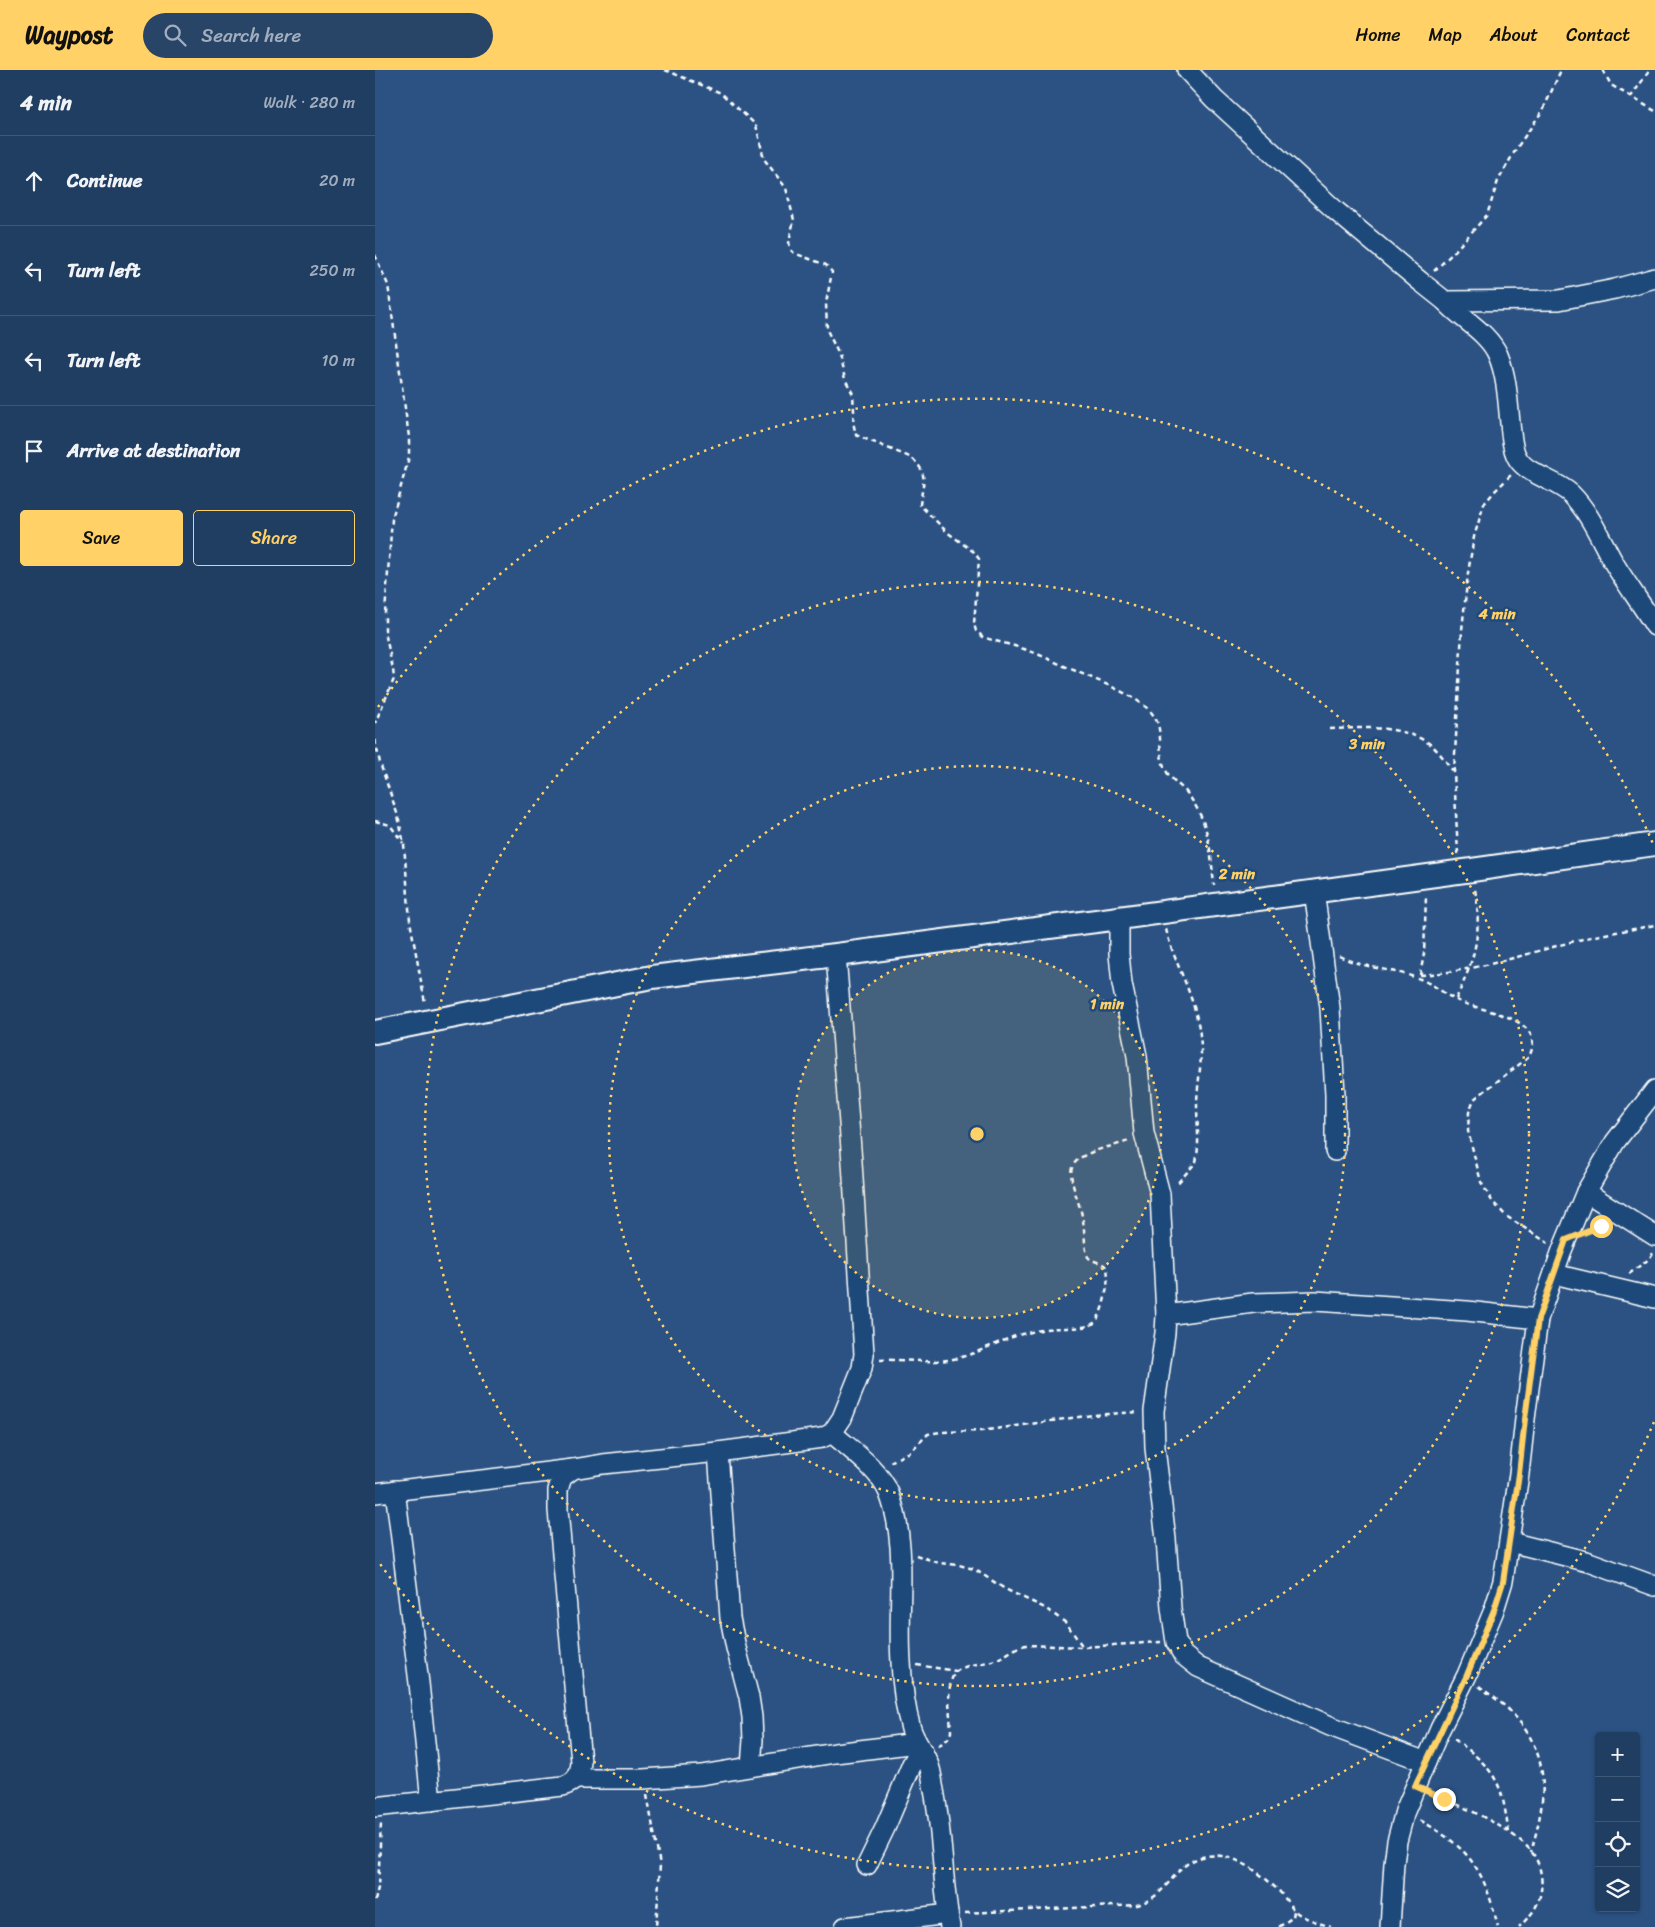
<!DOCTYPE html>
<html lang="en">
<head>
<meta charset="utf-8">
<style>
	body { margin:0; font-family:Sriracha,sans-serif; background:#284568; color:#f1f3f6 }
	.controls { position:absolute; right:15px; bottom:15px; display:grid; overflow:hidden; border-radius:5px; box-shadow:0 1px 4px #0004 }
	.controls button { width:45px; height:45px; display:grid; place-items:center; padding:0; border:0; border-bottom:1px solid #3d5777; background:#203e62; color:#f1f3f6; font:25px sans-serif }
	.stop { position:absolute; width:15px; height:15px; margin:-11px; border:4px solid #ffd166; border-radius:50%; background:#fff }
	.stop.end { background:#ffd166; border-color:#fff; box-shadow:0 1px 5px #0008 }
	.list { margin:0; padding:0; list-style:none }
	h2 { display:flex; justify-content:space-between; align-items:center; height:65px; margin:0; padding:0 20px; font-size:21px }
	h2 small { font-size:16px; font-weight:400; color:#a2aebe }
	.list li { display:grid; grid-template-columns:32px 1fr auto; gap:15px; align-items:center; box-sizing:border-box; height:90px; padding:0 20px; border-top:1px solid #3d5777 }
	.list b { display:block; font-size:19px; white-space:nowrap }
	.list em { font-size:16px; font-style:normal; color:#a2aebe }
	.actions { display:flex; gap:10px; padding:15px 20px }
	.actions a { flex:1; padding:11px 0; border:1px solid #ffd166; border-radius:5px; text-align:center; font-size:18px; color:#ffd166 }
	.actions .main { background:#ffd166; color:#111 }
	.icon { flex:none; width:28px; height:28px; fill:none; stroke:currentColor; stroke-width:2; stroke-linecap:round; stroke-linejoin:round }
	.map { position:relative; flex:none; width:1280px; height:1857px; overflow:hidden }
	header { display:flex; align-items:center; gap:30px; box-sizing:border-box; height:70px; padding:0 25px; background:#ffd166; color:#111 }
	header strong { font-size:24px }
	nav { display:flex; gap:28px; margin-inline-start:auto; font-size:18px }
	.search { width:350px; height:45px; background:#284568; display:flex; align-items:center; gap:12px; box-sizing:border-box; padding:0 18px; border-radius:28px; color:#a2aebe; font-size:19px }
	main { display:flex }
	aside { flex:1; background:#203e62 }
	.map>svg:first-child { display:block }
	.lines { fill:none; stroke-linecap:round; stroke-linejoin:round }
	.minor-casing { stroke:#fff; stroke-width:22 }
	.tertiary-casing { stroke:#fff; stroke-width:26 }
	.path { stroke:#fff; stroke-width:2.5; stroke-dasharray:5 4; stroke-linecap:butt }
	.minor { stroke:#1f4a7a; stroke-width:19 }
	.tertiary { stroke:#1f4a7a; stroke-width:22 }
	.route { stroke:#ffd166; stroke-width:6 }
	.ring { fill:none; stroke:#ffd166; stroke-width:2.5; stroke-dasharray:2.5 5 }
	.centre { fill:#ffd166; stroke:#1f4a7a; stroke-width:2.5 }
	.ring-label { font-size:15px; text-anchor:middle; font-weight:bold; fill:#ffd166; stroke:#1f4a7a; stroke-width:5; stroke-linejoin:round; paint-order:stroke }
</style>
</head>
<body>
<header>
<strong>Waypost</strong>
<div class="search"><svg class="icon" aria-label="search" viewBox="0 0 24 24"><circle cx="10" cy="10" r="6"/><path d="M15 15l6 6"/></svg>Search here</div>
<nav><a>Home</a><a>Map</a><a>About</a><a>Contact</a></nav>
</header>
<main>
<aside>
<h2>4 min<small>Walk · 280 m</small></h2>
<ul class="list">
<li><svg class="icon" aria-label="ahead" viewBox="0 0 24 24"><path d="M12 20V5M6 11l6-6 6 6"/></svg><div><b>Continue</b></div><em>20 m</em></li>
<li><svg class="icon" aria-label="left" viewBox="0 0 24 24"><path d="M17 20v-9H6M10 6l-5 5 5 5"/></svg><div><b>Turn left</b></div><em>250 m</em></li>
<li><svg class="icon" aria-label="left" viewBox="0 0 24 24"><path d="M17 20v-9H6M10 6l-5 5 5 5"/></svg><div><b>Turn left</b></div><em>10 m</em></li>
<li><svg class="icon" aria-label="arrive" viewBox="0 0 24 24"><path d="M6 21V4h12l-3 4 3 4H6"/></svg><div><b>Arrive at destination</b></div></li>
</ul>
<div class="actions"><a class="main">Save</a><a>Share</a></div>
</aside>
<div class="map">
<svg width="1280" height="1857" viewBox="0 0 1280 1857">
	<rect width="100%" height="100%" fill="#2b5282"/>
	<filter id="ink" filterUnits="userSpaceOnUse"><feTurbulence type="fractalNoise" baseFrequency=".02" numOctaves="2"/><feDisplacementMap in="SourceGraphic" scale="10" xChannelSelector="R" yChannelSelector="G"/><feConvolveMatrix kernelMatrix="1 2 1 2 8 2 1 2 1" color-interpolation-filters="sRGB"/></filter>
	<g filter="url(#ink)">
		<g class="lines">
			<defs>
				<g id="minor">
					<path d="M 812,0 L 839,29 L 961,141 L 1046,212 L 1070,231 L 1184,230 L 1240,219 L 1280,208"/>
					<path d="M 1070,231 C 1086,249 1113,262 1123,285 C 1133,309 1133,337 1136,363 C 1137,371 1138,382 1143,389 C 1153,405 1181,410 1196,424 C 1216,444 1226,471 1240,495 C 1253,516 1267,535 1280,556"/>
					<path d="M 939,821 L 955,938 L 960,1024 L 960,1081"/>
					<path d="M 744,848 L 744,884 L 747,914 L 762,986 L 769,1063 L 785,1124 L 791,1245 L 790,1263 L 779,1341 L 780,1378 L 791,1469 L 796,1538 L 801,1572 L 808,1585 L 823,1597 L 955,1656 L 1051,1692"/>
					<path d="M 1211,1122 L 1280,1166"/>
					<path d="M 1179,1204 L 1280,1228"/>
					<path d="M 791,1245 L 878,1233 L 940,1231 L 1092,1241 L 1163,1249"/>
					<path d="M 457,1363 C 477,1381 503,1398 514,1423 C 534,1476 522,1536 526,1592 C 527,1613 530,1638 536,1659 C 540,1671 548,1681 553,1693 C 556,1699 557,1707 558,1715 C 568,1762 567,1810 575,1857"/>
					<path d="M 343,1382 L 355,1548 L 361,1578 L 374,1627 L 377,1647 L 378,1670 L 376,1696"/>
					<path d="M 20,1420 L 44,1613 L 56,1731"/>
					<path d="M 0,1423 L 198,1399"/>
					<path d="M 1135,1472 L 1214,1492 L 1280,1516"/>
					<path d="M 202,1709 L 268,1709 L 326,1705 L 460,1683 L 542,1673"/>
					<path d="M 0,1737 L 188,1716 C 201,1712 205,1705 206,1692 L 183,1440 L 183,1420 L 187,1407 L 198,1399 L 228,1394 L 343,1382 L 447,1368 L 457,1363 L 467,1348 L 487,1298 L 489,1284 L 477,1092 L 461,885"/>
					<path d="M 492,1795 L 510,1758 L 537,1694 L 541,1687 L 548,1682"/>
					<path d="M 470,1857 L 573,1844"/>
					<path d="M 1015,1857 L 1019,1793 L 1022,1771 L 1030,1741 L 1065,1659 L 1092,1605 L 1119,1540 L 1128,1511 L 1144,1404 L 1150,1349 L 1163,1249 L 1187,1180 L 1211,1122 L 1240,1072 L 1280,1020"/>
				</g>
				<path id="tertiary" d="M 0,962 L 277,907 L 461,885 L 744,848 L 1097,800 L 1280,774"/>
			</defs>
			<use href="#minor" class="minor-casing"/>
			<use href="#tertiary" class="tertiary-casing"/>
			<g class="path">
				<path d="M 290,0 L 346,23 L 381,55 L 389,89 L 411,118 L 419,150 L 414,171 L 415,179 L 419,183 L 451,195 L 457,202 L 451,233 L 452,260 L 464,285 L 470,309 L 478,324 L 479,341 L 478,352 L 481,365 L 537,388 C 555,405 547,414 545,435 L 572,462 L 599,482 L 604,489 L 599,554 L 601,561 L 608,567 C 622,572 635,574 649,579 C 667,585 683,594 701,601 C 722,611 766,626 779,646 C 790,662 780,684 793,704 C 798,711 806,716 812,723 C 835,754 835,778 839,815"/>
				<path d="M 1228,0 L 1236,15 L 1280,41"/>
				<path d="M 1255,28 L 1275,0"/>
				<path d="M 0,185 L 13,215 L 34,367 L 34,387 L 17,449 L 10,543 L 10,562 L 18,599 L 19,609 L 0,653"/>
				<path d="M 1059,201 L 1078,183 L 1112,145 L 1123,111 L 1141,79 L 1168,40 L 1186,0"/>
				<path d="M 955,659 C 989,658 1025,654 1055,674 C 1064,681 1071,692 1078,701"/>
				<path d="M 0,670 L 5,693 L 23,746 L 29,774 L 35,851 L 50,933"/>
				<path d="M 0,751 L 15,755 L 28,773"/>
				<path d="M 1083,784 L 1079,702 L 1087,560 L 1093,503 L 1099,467 L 1109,434 L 1119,422 L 1136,405"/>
				<path d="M 791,859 C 797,885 808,904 816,928 C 822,945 826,963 826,981 C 826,999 822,1017 822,1035 C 822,1054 825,1073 821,1092 L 801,1115"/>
				<path d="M 964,886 C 990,899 1019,899 1045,909 C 1058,914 1069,924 1081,930 C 1102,940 1141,943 1154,962 C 1160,970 1158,978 1154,987 L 1099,1029 L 1094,1042 L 1093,1061 L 1106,1112 L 1117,1131 L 1131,1146 L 1173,1173"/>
				<path d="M 1045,905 C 1108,901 1160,880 1220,866 C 1240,862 1260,859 1280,855"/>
				<path d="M 1045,905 L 1049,884 L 1051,826"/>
				<path d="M 1081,929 C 1100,888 1107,865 1100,819"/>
				<path d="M 1214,1161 L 1230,1155"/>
				<path d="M 1254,1204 L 1274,1189 L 1278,1183"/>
				<path d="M 505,1290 C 527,1289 551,1293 573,1290 C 594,1287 612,1277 630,1270 C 643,1264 657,1262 671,1259 C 683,1257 711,1260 719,1253 C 728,1246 735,1210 732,1199 C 729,1191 718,1193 713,1187 C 709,1180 710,1156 707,1146 C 705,1134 693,1108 697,1098 C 702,1081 739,1077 753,1071"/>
				<path d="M 515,1392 L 535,1382 L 553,1364 L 565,1362 L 606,1361 L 718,1345 L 763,1342"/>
				<path d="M 541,1485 L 564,1493 L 584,1495 L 599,1499 L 630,1519 L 670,1538 L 691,1553 L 708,1577"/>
				<path d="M 542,1595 L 581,1601"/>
				<path d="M 1104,1616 C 1115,1625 1128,1633 1137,1643 C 1178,1687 1171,1729 1156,1782"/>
				<path d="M 1079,1669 C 1097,1682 1118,1698 1125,1720 C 1130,1733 1131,1749 1134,1762"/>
				<path d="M 563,1676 L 573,1669 L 576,1662 C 576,1648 569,1612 582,1601 C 591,1594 609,1594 620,1590 C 631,1586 640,1577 651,1575 L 708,1577 L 786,1572"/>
				<path d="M 1057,1723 C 1086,1736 1136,1757 1156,1781 C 1169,1797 1170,1823 1159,1840 C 1155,1846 1149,1852 1144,1857"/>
				<path d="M 272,1725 L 285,1795 L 281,1857"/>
				<path d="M 1045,1750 C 1097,1780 1109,1800 1123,1857"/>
				<path d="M 0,1831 L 3,1818 L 6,1753"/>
				<path d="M 590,1843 L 762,1835 C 792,1826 797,1800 819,1790 C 851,1775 882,1800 904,1821 C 910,1827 915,1837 921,1842 C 928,1848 947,1854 956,1857"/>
				<path d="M 904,1857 L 918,1847 L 919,1841"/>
			</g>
			<use href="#minor" class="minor"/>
			<use href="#tertiary" class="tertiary"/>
		</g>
	</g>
	<g class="lines" filter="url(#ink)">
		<path class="route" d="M 1069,1729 L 1040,1716 L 1092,1605 L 1119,1540 L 1128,1512 L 1144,1404 L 1150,1349 L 1163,1249 L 1191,1170 L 1226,1156"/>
	</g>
	<circle cx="602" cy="1064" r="184" fill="#ffd166" fill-opacity=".12"/>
	<g class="ring">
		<circle cx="602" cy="1064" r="184"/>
		<circle cx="602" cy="1064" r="368"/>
		<circle cx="602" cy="1064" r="552"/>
		<path d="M1279 1352A736 736 0 0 1 3 1491M3 637A736 736 0 0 1 1279 776"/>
	</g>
	<circle cx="602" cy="1064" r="8" class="centre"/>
	<g class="ring-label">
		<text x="1122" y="549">4 min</text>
		<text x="992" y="679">3 min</text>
		<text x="862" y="809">2 min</text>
		<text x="732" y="939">1 min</text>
	</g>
</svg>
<div class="controls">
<button>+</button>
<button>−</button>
<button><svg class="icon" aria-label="locate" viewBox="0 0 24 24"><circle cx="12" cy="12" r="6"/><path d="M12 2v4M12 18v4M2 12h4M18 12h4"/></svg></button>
<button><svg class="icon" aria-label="layers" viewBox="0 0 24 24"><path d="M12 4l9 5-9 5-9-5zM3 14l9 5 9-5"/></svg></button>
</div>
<div class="stop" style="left:1226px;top:1156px"></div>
<div class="stop end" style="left:1069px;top:1729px"></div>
</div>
</main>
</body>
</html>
